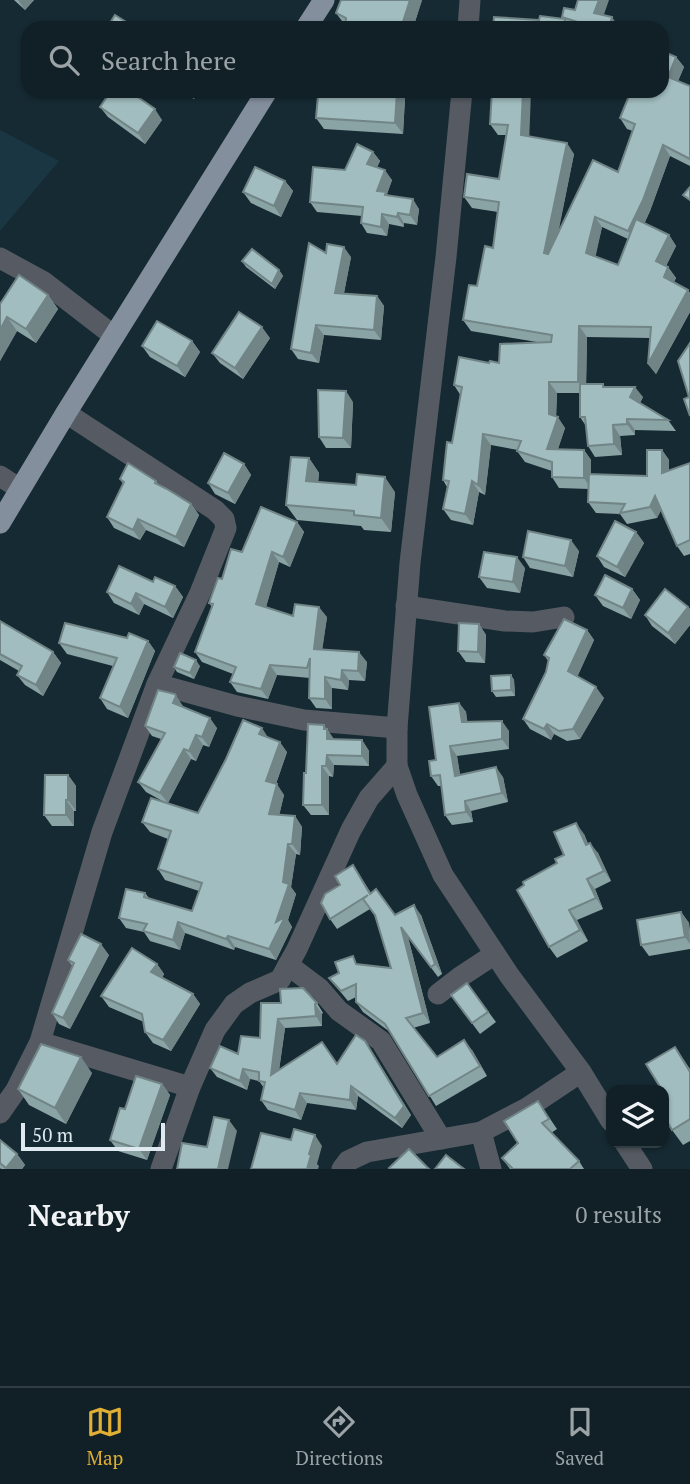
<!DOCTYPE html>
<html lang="en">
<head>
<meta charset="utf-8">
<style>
	body { margin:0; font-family:"PT Serif",serif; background:#19282e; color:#f1f3f6 }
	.controls { position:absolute; right:21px; bottom:21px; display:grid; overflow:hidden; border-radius:14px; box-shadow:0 2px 5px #0004 }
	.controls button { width:63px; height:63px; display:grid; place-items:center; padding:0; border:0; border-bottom:2px solid #303e43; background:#102026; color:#f1f3f6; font:35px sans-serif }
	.scale { position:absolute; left:21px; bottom:18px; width:144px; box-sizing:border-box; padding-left:7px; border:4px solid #deeaf0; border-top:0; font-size:19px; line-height:24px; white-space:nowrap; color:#deeaf0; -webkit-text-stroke:5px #162a33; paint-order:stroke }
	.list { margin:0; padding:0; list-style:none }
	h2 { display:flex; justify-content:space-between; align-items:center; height:91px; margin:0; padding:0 28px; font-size:30px }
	h2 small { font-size:23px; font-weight:400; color:#9ca3a7 }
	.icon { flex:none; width:38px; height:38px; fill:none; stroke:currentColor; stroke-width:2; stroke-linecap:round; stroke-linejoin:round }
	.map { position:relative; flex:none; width:690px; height:1169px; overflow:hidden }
	.search { position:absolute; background:#102026; box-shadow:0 2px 5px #0004; left:21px; right:21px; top:21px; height:77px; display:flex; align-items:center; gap:18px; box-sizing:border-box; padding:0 24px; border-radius:21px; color:#9ca3a7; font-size:26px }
	.sheet { height:217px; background:#102026 }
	nav { display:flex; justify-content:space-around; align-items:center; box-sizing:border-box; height:98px; border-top:2px solid #303e43; background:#102026; font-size:19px; color:#9ca3a7 }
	nav a { display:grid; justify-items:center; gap:4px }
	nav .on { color:#e1af34 }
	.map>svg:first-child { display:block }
	.built { fill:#1a3642 }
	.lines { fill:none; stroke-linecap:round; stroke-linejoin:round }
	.minor { stroke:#565b63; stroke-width:21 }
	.major { stroke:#848f9e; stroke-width:21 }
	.wall { fill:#8aa3a4; fill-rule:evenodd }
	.shaded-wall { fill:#718486 }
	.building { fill:#a1bdbf; stroke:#718486; stroke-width:2 }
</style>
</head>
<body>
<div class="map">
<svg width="690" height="1169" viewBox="0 0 690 1169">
	<rect width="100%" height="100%" fill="#162a33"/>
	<path class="built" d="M 0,130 L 59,161 L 0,231 Z"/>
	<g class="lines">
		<g class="minor">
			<path d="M 468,28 L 470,0"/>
			<path d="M 462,91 L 446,257 L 410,563 L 397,728 L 397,766 L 407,795 L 443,875 L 509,975 L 581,1072 L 611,1121"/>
			<path d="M 0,258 L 44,282 L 114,336"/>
			<path d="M 0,476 L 20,489"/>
			<path d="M 406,606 L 505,621 L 533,622 L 564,617"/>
			<path d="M 157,684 L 237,706 L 304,720 L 397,728"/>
			<path d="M 288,965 L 320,989 L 339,1011 L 381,1041 L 441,1139"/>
			<path d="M 438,994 L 460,977 L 495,954"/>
			<path d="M 40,1042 L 190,1087"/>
			<path d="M 0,1113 L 16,1090 L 40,1042 L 102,832 L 157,684 L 200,593 L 226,528 L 224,519 L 215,510 L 66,413"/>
			<path d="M 625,1143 L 642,1169"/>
			<path d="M 161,1169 L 190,1087 L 215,1030 L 234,1004 L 250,993 L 280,980 L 297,949 L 351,830 L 369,798 L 397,766"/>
			<path d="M 342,1169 L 348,1161 L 367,1152 L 481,1132"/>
			<path d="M 491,1169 L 481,1132 L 527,1108 L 581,1072"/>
		</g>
		<g class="major">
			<path d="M 306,28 L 324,0"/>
			<path d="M 0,523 L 66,413 L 267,91"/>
		</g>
	</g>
	<g class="wall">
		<path d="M 14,0 L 34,0 L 25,10 Z"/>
		<path d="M 341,0 L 422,0 L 413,28 L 345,28 L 345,25 L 336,13 Z"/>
		<path d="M 604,15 L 618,26 L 618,28 L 573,28 L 539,20 L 564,19 L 562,17 Z"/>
		<path d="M 676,57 L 684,67 L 678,81 L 690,86 L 690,166 L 670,156 L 650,211 L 644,224 L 669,235 L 676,246 L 666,266 L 668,267 L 676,278 L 674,282 L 688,290 L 690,293 L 690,312 L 656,374 L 648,364 L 650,338 L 587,337 L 586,384 L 603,384 L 605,387 L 643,397 L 640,403 L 668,420 L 676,431 L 635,430 L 635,435 L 620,436 L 622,455 L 595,457 L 588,446 L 586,426 L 580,417 L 580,393 L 557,393 L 556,416 L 565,428 L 558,449 L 584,450 L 591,460 L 591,474 L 647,476 L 662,450 L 669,460 L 669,470 L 690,463 L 690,554 L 684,556 L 677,546 L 661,510 L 657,518 L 627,524 L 620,514 L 596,513 L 588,502 L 589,489 L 559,488 L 552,477 L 552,471 L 525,462 L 517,451 L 518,450 L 491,445 L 485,495 L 479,492 L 473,525 L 451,520 L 443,509 L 447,487 L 443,480 L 452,443 L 461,396 L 454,385 L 489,363 L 499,363 L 537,342 L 471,331 L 463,320 L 493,248 L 498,212 L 472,208 L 464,197 L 499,179 L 506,135 L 498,135 L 490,124 L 492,91 L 529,136 L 574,154 L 558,232 L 618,172 L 633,131 L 627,129 L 620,118 ZM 602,227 L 628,239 L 618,265 L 595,256 Z"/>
		<path d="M 180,91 L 199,91 L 194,99 Z"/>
		<path d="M 405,98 L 403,134 L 324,129 L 316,118 Z"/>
		<path d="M 100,107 L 162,120 L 145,144 L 108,117 Z"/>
		<path d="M 373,152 L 380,161 L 377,167 L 392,180 L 387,194 L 388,195 L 419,209 L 417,225 L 404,223 L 404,227 L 389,224 L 387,236 L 367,233 L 361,223 L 362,216 L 317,212 L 310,202 L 345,170 Z"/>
		<path d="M 285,181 L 293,191 L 281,217 L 251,203 L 243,192 Z"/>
		<path d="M 326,253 L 351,257 L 344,293 L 377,296 L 384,306 L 381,340 L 324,335 L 319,363 L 298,359 L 291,349 Z"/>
		<path d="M 242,261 L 279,270 L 283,276 L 275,289 L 246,267 Z"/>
		<path d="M 48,295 L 58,309 L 36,343 L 17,331 L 0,361 L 0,304 Z"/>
		<path d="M 270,338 L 243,379 L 220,363 L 212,353 Z"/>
		<path d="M 192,341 L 200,352 L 185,377 L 150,357 L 142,346 Z"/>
		<path d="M 353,402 L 351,448 L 326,448 L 319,437 Z"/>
		<path d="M 309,458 L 319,473 L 318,482 L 395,492 L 391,532 L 364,530 L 361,526 L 297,520 L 286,505 Z"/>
		<path d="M 244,464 L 251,475 L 235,504 L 215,494 L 208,483 Z"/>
		<path d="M 120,479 L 156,481 L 158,484 L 191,504 L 199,515 L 184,547 L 146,530 L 140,540 L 114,528 L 107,517 L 123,484 Z"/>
		<path d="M 297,522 L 304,532 L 290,567 L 279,562 L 266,607 L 293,616 L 327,617 L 322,649 L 367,662 L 365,681 L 349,680 L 348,690 L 332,688 L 332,709 L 316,708 L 309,698 L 310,678 L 277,675 L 268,699 L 237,692 L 230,682 L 233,674 L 202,662 L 195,652 L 212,607 L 209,603 L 222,579 L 242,552 Z"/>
		<path d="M 636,532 L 644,543 L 625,577 L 604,567 L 597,556 Z"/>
		<path d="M 579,551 L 573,577 L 530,568 L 523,557 Z"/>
		<path d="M 525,568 L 520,593 L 487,588 L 479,577 Z"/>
		<path d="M 153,582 L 175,586 L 183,597 L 173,618 L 144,604 L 139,615 L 114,603 L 107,592 Z"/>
		<path d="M 632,589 L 640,600 L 631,619 L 603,606 L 595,595 Z"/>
		<path d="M 688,607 L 690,609 L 690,625 L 675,644 L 652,626 L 645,615 Z"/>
		<path d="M 0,621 L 53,652 L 61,663 L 43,696 L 25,685 L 17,675 L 19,671 L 0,660 Z"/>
		<path d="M 479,624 L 486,635 L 485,663 L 466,662 L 458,651 Z"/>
		<path d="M 587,630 L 594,640 L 577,677 L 604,698 L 580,739 L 567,741 L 554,734 L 551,740 L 530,729 L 523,719 L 546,672 L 549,662 L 544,655 Z"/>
		<path d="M 127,638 L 148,641 L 155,651 L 128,718 L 107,709 L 100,698 L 113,666 L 67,654 L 59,643 Z"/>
		<path d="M 200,666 L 194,679 L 177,672 L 174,667 Z"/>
		<path d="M 511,675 L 514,680 L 515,696 L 496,697 L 492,691 Z"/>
		<path d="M 175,694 L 183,707 L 217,728 L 209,747 L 203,745 L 196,761 L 191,759 L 168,803 L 198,813 L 268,738 L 287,752 L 276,784 L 284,795 L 279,815 L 295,816 L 302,827 L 300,855 L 296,854 L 291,887 L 296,894 L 288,920 L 292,927 L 276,960 L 235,947 L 234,950 L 185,933 L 180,950 L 150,941 L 144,932 L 126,928 L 119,918 L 145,893 L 149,898 L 192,911 L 199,891 L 165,880 L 158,869 L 168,839 L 150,832 L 142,822 L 166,803 L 146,792 L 138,782 L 161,739 L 152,736 L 145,726 Z"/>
		<path d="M 459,703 L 466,712 L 467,722 L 509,731 L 509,749 L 457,756 L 460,775 L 503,777 L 508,802 L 471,811 L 473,822 L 452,825 L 445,815 L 441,786 L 438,786 L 431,776 L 436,760 Z"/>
		<path d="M 327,729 L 334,740 L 362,740 L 369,751 L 369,766 L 334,765 L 333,777 L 329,776 L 329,815 L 311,815 L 303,805 L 306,773 Z"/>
		<path d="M 68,775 L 76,786 L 76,811 L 74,811 L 74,826 L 52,826 L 44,815 Z"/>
		<path d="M 584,834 L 588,844 L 598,853 L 611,881 L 595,889 L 603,909 L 577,920 L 588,941 L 557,958 L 549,947 L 524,885 L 557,863 Z"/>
		<path d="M 353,865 L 371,893 L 395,915 L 421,915 L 442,974 L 438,977 L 408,937 L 430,1023 L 413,1028 L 437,1057 L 472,1050 L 487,1076 L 436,1106 L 390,1032 L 363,1012 L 356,1002 L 356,997 L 348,1001 L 329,978 L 359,964 L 391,968 L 375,916 L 370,909 L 337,929 L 330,919 L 340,885 Z"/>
		<path d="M 681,912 L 689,923 L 690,931 L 690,949 L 649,956 L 641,945 Z"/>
		<path d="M 109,955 L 70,1029 L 59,1024 L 52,1013 L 73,967 L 68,960 Z"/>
		<path d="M 157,964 L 164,974 L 162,978 L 193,994 L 200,1004 L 171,1051 L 153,1043 L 145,1032 L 144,1022 L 109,1007 L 101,996 Z"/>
		<path d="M 467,983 L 496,1022 L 480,1034 L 451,995 Z"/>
		<path d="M 261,1003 L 317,1003 L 323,1013 L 322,1014 L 322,1026 L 285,1028 L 279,1070 L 337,1064 L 365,1041 L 411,1115 L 402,1128 L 358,1096 L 356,1110 L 307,1103 L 301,1120 L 268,1110 L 261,1100 L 264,1088 L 259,1081 L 250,1079 L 247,1090 L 217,1077 L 210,1068 L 238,1054 L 260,1038 Z"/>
		<path d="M 675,1047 L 690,1069 L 690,1141 L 683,1145 L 672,1130 L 667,1098 Z"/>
		<path d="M 92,1073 L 66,1124 L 29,1105 L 18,1089 Z"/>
		<path d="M 162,1084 L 170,1095 L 147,1160 L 118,1151 L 110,1140 L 125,1109 Z"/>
		<path d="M 538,1101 L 557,1129 L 551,1133 L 579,1161 L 584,1169 L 510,1169 L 502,1158 L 518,1143 Z"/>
		<path d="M 0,1140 L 17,1154 L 25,1165 L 22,1169 L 1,1169 L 0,1168 Z"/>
	</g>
	<g class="shaded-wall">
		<path d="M 18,0 L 34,0 L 25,10 Z"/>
		<path d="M 410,0 L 422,0 L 413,28 L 401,28 Z"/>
		<path d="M 599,0 L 609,0 L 601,23 L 594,13 Z"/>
		<path d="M 612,17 L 618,26 L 618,28 L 609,28 Z"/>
		<path d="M 565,19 L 571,28 L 564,28 Z"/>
		<path d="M 676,57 L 684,67 L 675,88 L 668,77 Z"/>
		<path d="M 188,91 L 199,91 L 194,99 Z"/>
		<path d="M 392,91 L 400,91 L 405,98 L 403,134 L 395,123 Z"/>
		<path d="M 523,91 L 531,91 L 529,145 L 521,135 Z"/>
		<path d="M 155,109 L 162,120 L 145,144 L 138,133 Z"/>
		<path d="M 567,143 L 574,154 L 552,264 L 544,253 Z"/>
		<path d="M 663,145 L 670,156 L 650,211 L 636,242 L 628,231 Z"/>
		<path d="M 373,152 L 380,161 L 374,173 L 367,164 Z"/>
		<path d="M 385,170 L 392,180 L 387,194 L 393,202 L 377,191 Z"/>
		<path d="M 285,181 L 293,191 L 281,217 L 274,206 Z"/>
		<path d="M 413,199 L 419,209 L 417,225 L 410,215 Z"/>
		<path d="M 398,213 L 404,223 L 404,227 L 397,217 Z"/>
		<path d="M 382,214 L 389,224 L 387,236 L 381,227 Z"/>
		<path d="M 595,217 L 602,227 L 594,264 L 586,253 Z"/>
		<path d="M 669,235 L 676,246 L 663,272 L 656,261 Z"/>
		<path d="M 344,247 L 351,257 L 342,303 L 335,293 Z"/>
		<path d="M 668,267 L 676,278 L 671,287 L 664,277 Z"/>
		<path d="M 279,270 L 283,276 L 275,289 L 272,284 Z"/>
		<path d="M 688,290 L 690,293 L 690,312 L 656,374 L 648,364 Z"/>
		<path d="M 48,295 L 58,309 L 36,343 L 26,329 Z"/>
		<path d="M 377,296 L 384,306 L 381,340 L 374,330 Z"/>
		<path d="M 7,317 L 17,331 L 0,361 L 0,330 Z"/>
		<path d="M 316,325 L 324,335 L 319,363 L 311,353 Z"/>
		<path d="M 579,326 L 587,337 L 586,393 L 578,382 Z"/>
		<path d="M 262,327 L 270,338 L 243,379 L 235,368 Z"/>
		<path d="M 192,341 L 200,352 L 185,377 L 177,366 Z"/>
		<path d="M 549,382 L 557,393 L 556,421 L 558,417 L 565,428 L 554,460 L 547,449 Z"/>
		<path d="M 635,387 L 643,397 L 637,408 L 630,397 Z"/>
		<path d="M 346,391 L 353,402 L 351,448 L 343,438 Z"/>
		<path d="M 627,419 L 635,430 L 635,435 L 627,424 Z"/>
		<path d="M 613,425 L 620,436 L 622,455 L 614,444 Z"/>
		<path d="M 483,434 L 491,445 L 485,495 L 478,485 Z"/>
		<path d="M 584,450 L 591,460 L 591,489 L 584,478 Z"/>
		<path d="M 662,450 L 669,460 L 669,483 L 662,473 Z"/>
		<path d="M 309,458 L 319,473 L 317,495 L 306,481 Z"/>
		<path d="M 244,464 L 251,475 L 235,504 L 228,493 Z"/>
		<path d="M 385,477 L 395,492 L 391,532 L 381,518 Z"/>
		<path d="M 472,481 L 479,492 L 473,525 L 465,514 Z"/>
		<path d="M 655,496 L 663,507 L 657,518 L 650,507 Z"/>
		<path d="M 191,504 L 199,515 L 184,547 L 176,537 Z"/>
		<path d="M 138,519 L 146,530 L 140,540 L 133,530 Z"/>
		<path d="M 297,522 L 304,532 L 290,567 L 283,557 Z"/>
		<path d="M 636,532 L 644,543 L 625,577 L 617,567 Z"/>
		<path d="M 571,540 L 579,551 L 573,577 L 565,566 Z"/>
		<path d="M 272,552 L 279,562 L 264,614 L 256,604 Z"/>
		<path d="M 517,557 L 525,568 L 520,593 L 513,582 Z"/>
		<path d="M 175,586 L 183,597 L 173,618 L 165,607 Z"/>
		<path d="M 632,589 L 640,600 L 631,619 L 623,608 Z"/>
		<path d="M 136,593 L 144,604 L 139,615 L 131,604 Z"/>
		<path d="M 319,607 L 327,617 L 321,659 L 314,649 Z"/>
		<path d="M 688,607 L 690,609 L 690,625 L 675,644 L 668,633 Z"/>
		<path d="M 479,624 L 486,635 L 485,663 L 478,652 Z"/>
		<path d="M 587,630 L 594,640 L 575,682 L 568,671 Z"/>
		<path d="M 148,641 L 155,651 L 128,718 L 120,707 Z"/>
		<path d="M 53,652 L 61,663 L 43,696 L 36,685 Z"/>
		<path d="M 359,652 L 367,662 L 365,681 L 358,671 Z"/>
		<path d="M 196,660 L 200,666 L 194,679 L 190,673 Z"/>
		<path d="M 270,665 L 277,675 L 268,699 L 261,689 Z"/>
		<path d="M 342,670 L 349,680 L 348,690 L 341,680 Z"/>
		<path d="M 511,675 L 514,680 L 515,696 L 511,690 Z"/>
		<path d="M 325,677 L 332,688 L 332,709 L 325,699 Z"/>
		<path d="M 596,687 L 604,698 L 580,739 L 573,729 Z"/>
		<path d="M 176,696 L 183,706 L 180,713 L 173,703 Z"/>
		<path d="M 459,703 L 466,712 L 469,732 L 462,722 Z"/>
		<path d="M 210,718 L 217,728 L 209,747 L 202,737 Z"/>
		<path d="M 502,721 L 509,731 L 509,749 L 502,739 Z"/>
		<path d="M 547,724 L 554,734 L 551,740 L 544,729 Z"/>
		<path d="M 324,725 L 334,739 L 334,750 L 327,739 Z"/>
		<path d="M 262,728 L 269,739 L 259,734 Z"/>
		<path d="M 196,735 L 203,745 L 196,761 L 189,751 Z"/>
		<path d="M 362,740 L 369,751 L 369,766 L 362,756 Z"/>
		<path d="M 280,742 L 287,752 L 273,792 L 266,781 Z"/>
		<path d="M 450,746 L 457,756 L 462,786 L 455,776 Z"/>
		<path d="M 184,749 L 191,759 L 168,803 L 160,793 Z"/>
		<path d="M 327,755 L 334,765 L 333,777 L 326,766 Z"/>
		<path d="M 322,766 L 329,776 L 329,815 L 322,805 Z"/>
		<path d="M 496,767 L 503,777 L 508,802 L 502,793 Z"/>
		<path d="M 68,775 L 76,786 L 76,811 L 68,800 Z"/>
		<path d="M 277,784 L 284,795 L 277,825 L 269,814 Z"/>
		<path d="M 66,800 L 74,811 L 74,826 L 66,815 Z"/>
		<path d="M 465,801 L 471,811 L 473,822 L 466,812 Z"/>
		<path d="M 295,816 L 302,827 L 300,855 L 292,844 Z"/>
		<path d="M 576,823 L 584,834 L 593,855 L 586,845 Z"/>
		<path d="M 590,843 L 598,853 L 611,881 L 604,871 Z"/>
		<path d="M 288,844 L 296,854 L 291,887 L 296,894 L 288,920 L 292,927 L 276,960 L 269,949 L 276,922 Z"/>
		<path d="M 587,879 L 595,889 L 603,909 L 596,898 Z"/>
		<path d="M 414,905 L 421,915 L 442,974 L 435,964 Z"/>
		<path d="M 569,910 L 577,920 L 588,941 L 580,930 Z"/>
		<path d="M 681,912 L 689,923 L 690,944 L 685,937 Z"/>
		<path d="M 178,922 L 185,933 L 180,950 L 173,940 Z"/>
		<path d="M 401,927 L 408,937 L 430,1023 L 423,1013 Z"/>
		<path d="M 228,936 L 235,947 L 234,950 L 226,939 Z"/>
		<path d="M 101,944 L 109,955 L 70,1029 L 63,1018 Z"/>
		<path d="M 157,964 L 164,974 L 159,983 L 151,972 Z"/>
		<path d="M 193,994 L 200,1004 L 171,1051 L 163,1040 Z"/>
		<path d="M 315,1004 L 322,1014 L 322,1026 L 316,1016 Z"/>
		<path d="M 278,1019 L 285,1028 L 277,1085 L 271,1075 Z"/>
		<path d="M 464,1040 L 472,1050 L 487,1076 L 480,1066 Z"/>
		<path d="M 365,1041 L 411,1115 L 402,1128 L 395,1118 Z"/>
		<path d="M 81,1057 L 92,1073 L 66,1124 L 55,1108 Z"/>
		<path d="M 243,1069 L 250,1079 L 247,1090 L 240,1081 Z"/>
		<path d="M 162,1084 L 170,1095 L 147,1160 L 139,1149 Z"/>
		<path d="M 351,1086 L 358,1096 L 356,1110 L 350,1100 Z"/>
		<path d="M 300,1093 L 307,1103 L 301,1120 L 295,1110 Z"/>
		<path d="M 229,1120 L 237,1131 L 228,1169 L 218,1169 Z"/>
		<path d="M 315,1135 L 322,1146 L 317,1164 L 319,1166 L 318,1169 L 307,1169 L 309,1154 Z"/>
		<path d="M 17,1154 L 25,1165 L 22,1169 L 7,1169 L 6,1168 Z"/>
	</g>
	<g class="building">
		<path d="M 341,0 L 410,0 L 401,28 L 345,28 L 346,18 L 336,13 Z"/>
		<path d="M 578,0 L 599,0 L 594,13 L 612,17 L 609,28 L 596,28 L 562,17 L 564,8 L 575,10 Z"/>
		<path d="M 115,15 L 134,27 L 133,28 L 107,28 Z"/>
		<path d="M 540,16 L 565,19 L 564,28 L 493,28 L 494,17 L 539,20 Z"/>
		<path d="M 662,51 L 676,57 L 668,77 L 690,86 L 690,159 L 663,145 L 643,200 L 628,231 L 595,217 L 586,253 L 618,265 L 636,219 L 669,235 L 656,261 L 668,267 L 664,277 L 688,290 L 648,364 L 651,327 L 579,326 L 578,382 L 549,382 L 549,414 L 558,417 L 547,449 L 584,450 L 584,478 L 552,477 L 552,462 L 517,451 L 521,441 L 483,434 L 478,485 L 472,481 L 465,514 L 443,509 L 449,481 L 443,480 L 447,442 L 452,443 L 462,387 L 454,385 L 459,357 L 489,363 L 490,361 L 499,363 L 500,344 L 551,342 L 552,335 L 463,320 L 469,285 L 477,286 L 485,246 L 493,248 L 499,202 L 464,197 L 467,174 L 499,179 L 508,125 L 490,124 L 492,91 L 523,91 L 521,135 L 567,143 L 544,253 L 548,254 L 593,160 L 618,172 L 635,124 L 620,118 L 631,91 L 662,91 Z"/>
		<path d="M 111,91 L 129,91 L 155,109 L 138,133 L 100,107 Z"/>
		<path d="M 319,91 L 397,91 L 395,123 L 316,118 L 318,95 Z"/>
		<path d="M 357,144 L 373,152 L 367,164 L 385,170 L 377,191 L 386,192 L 385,195 L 413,199 L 410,215 L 398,213 L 397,217 L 382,214 L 381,227 L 361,223 L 363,207 L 310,202 L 313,167 L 345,170 Z"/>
		<path d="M 255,167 L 285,181 L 274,206 L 243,192 Z"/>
		<path d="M 690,187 L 690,200 L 683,195 Z"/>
		<path d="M 309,243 L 326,253 L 327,244 L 344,247 L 335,293 L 377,296 L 374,330 L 316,325 L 311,353 L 291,349 Z"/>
		<path d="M 252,249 L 279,270 L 272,284 L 242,261 Z"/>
		<path d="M 19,275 L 48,295 L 26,329 L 7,317 L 0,330 L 0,304 Z"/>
		<path d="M 239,312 L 262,327 L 235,368 L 212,353 Z"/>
		<path d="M 157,321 L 192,341 L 177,366 L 142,346 Z"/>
		<path d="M 690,343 L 690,416 L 684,399 L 689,397 L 678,361 Z"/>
		<path d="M 580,384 L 603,384 L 603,387 L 635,387 L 630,397 L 668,420 L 627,419 L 627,424 L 613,425 L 614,444 L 588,446 L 585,417 L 580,417 Z"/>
		<path d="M 318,390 L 346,391 L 343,438 L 319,437 Z"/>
		<path d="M 647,450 L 662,450 L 662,473 L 690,463 L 690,540 L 677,546 L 655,496 L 650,507 L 620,513 L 625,504 L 588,502 L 589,474 L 647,476 Z"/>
		<path d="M 224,453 L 244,464 L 228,493 L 208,483 Z"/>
		<path d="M 291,457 L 309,458 L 306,481 L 356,485 L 357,474 L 385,477 L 381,518 L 354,515 L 354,511 L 286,505 Z"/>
		<path d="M 128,463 L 156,481 L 155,483 L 167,489 L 191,504 L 176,537 L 138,519 L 133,530 L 107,517 L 124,482 L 120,479 Z"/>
		<path d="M 261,507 L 297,522 L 283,557 L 272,552 L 256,604 L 293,616 L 295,604 L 319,607 L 314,649 L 359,652 L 358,671 L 342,670 L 341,680 L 325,677 L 325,699 L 309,698 L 310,658 L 307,668 L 270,665 L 261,689 L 230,682 L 236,667 L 195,652 L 213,604 L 209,603 L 218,578 L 222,579 L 231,549 L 242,552 Z"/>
		<path d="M 615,521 L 636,532 L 617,567 L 597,556 Z"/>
		<path d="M 528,531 L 571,540 L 565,566 L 523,557 Z"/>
		<path d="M 484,552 L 517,557 L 513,582 L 479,577 Z"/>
		<path d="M 119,566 L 153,582 L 155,577 L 175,586 L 165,607 L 136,593 L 131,604 L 107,592 Z"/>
		<path d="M 605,575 L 632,589 L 623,608 L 595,595 Z"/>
		<path d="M 665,589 L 688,607 L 668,633 L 645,615 Z"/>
		<path d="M 564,619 L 587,630 L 568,671 L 596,687 L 573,729 L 559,731 L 547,724 L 544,729 L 523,719 L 546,672 L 549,658 L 544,655 Z"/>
		<path d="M 0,621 L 53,652 L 36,685 L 17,675 L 22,666 L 0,654 Z"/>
		<path d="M 65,623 L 127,638 L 129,633 L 148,641 L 120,707 L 100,698 L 117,658 L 59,643 Z"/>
		<path d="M 459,623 L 479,624 L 478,652 L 458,651 Z"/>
		<path d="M 180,653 L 196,660 L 190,673 L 174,667 Z"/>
		<path d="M 511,675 L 511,690 L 492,691 L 491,676 Z"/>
		<path d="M 158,690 L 175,694 L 176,696 L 173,703 L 210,718 L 202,737 L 196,735 L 189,751 L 184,749 L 160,793 L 138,782 L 165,733 L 145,726 Z"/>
		<path d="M 459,703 L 462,722 L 502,721 L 502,739 L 450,746 L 455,776 L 496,767 L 502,793 L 465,801 L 466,812 L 445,815 L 440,775 L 431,776 L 429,761 L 436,760 L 429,707 Z"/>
		<path d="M 243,720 L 262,728 L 259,734 L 280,742 L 266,781 L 277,784 L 269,814 L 295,816 L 292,844 L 288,844 L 283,882 L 289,884 L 276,922 L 285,917 L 269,949 L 228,936 L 226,939 L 178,922 L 173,940 L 143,931 L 147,924 L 119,918 L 126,889 L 145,893 L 144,897 L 192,911 L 202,883 L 158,869 L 171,831 L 142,822 L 151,798 L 198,813 L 226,759 Z"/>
		<path d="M 308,724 L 324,725 L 324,729 L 327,729 L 327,739 L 362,740 L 362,756 L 327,755 L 326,766 L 322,766 L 322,805 L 303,805 L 304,773 L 306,773 Z"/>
		<path d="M 45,775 L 68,775 L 68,800 L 66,800 L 66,815 L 44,815 Z"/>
		<path d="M 576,823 L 586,845 L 590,843 L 604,871 L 587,879 L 596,898 L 569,910 L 580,930 L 549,947 L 517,890 L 524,885 L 523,882 L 557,863 L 555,859 L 564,855 L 554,832 Z"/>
		<path d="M 353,865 L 370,894 L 376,889 L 395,915 L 414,905 L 435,964 L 431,967 L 401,927 L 423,1013 L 406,1018 L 437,1057 L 464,1040 L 480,1066 L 429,1096 L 385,1024 L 356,1002 L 356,984 L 341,991 L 329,978 L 339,973 L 335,962 L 353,956 L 356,964 L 391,968 L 375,915 L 363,899 L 368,895 L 330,919 L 321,903 L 325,894 L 340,885 L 335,876 Z"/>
		<path d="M 681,912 L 685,937 L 641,945 L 637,920 Z"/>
		<path d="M 81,934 L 101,944 L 63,1018 L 52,1013 L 74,963 L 68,960 Z"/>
		<path d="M 132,948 L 157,964 L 151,972 L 193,994 L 163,1040 L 145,1032 L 142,1014 L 101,996 Z"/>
		<path d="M 467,983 L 488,1012 L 472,1023 L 451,995 Z"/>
		<path d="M 303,988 L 317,1003 L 315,1004 L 316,1016 L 278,1019 L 271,1075 L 322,1042 L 337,1064 L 356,1035 L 365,1041 L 404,1106 L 395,1118 L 351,1086 L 350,1100 L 300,1093 L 295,1110 L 261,1100 L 265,1082 L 259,1081 L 259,1072 L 243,1069 L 240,1081 L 210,1068 L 220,1046 L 238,1054 L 241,1036 L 260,1038 L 261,1003 L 281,1003 L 280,989 Z"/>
		<path d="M 41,1044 L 81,1057 L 55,1108 L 18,1089 Z"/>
		<path d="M 675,1047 L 690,1072 L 690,1119 L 672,1130 L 664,1116 L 664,1100 L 667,1098 L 664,1093 L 664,1090 L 662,1090 L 646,1064 Z"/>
		<path d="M 136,1076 L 162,1084 L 139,1149 L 110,1140 L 120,1108 L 125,1109 Z"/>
		<path d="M 538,1101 L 549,1119 L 542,1123 L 579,1161 L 570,1169 L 513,1169 L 502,1158 L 518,1143 L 504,1121 Z"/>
		<path d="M 214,1117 L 229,1120 L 218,1169 L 177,1169 L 182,1143 L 207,1147 Z"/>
		<path d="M 294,1129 L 315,1135 L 309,1154 L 311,1155 L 307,1169 L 251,1169 L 261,1133 L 291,1140 Z"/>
		<path d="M 0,1140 L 17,1154 L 6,1168 L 0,1163 Z"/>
		<path d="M 409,1149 L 429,1169 L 390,1169 L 389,1168 Z"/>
		<path d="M 446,1155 L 464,1169 L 435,1169 Z"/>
	</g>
</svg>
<div class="controls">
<button><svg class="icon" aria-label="layers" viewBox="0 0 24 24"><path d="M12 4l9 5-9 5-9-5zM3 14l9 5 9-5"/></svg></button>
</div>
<div class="scale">50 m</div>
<div class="search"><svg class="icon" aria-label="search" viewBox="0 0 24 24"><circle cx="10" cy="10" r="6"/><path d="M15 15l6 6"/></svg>Search here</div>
</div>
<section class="sheet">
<h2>Nearby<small>0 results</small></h2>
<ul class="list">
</ul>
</section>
<nav>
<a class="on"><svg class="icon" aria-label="map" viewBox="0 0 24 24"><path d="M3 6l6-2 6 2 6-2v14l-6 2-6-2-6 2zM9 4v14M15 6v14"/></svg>Map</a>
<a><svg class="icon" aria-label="directions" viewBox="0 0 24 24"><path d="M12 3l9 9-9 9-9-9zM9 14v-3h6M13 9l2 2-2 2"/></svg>Directions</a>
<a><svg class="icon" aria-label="saved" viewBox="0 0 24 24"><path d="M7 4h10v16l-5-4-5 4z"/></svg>Saved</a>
</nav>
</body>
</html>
